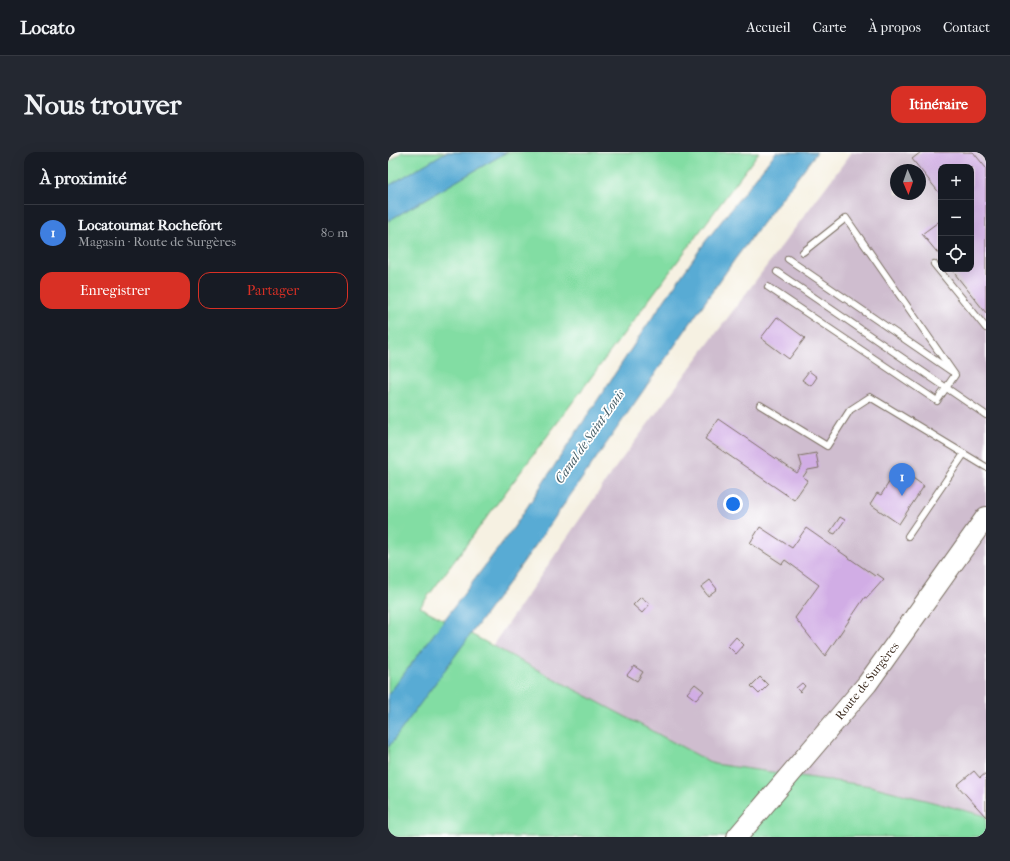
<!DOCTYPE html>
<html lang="fr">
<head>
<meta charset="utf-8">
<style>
	body { margin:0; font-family:"IM FELL French Canon",serif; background:#242831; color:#f1f3f6 }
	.controls { position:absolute; right:12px; top:12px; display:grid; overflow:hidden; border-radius:8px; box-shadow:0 4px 16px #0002 }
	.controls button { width:36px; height:36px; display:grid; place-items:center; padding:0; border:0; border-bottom:1px solid #363941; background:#171b24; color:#f1f3f6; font:20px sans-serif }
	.compass { position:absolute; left:502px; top:12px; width:36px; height:36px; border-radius:50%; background:#171b24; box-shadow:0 4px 16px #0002; rotate:178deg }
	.you { position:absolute; left:345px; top:352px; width:14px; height:14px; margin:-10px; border:3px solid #fff; border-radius:50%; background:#1a73e8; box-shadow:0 0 0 6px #1a73e833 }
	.badge { display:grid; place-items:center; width:26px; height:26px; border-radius:50%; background:#d93025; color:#fff; font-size:13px; font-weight:700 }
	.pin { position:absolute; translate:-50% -33px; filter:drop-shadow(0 1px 2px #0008) }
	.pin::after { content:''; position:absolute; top:21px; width:14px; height:12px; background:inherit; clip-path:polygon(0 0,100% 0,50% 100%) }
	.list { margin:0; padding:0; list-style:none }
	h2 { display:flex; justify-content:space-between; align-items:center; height:52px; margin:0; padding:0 16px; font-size:17px }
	h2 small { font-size:13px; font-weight:400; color:#9ea1a6 }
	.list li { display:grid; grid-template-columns:26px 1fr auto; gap:12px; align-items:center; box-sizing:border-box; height:56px; padding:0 16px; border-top:1px solid #363941 }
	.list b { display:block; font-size:15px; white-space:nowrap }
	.list p { margin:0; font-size:13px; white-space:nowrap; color:#9ea1a6 }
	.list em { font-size:13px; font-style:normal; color:#9ea1a6 }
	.actions { display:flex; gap:8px; padding:12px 16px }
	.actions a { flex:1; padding:9px 0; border:1px solid #d93025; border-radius:12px; text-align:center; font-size:14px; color:#d93025 }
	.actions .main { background:#d93025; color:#fff }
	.icon { flex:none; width:22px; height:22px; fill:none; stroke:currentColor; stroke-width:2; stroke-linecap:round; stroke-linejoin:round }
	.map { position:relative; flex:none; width:598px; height:685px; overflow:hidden; border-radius:12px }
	header { display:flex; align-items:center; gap:24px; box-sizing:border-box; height:56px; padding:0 20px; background:#171b24; border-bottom:1px solid #363941 }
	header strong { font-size:19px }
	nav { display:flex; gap:22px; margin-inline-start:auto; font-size:14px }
	.intro { display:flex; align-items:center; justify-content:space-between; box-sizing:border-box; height:96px; padding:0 24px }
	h1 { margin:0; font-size:28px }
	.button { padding:10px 18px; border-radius:12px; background:#d93025; color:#fff; font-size:14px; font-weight:700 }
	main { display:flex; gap:24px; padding:0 24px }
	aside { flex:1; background:#171b24; border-radius:12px; box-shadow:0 4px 16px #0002 }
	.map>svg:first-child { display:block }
	.industrial { fill:#cfbdcf; fill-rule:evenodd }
	.green { fill:#82dda3; stroke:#5e8460 }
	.water { fill:#59abd4; stroke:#4a6a79 }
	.building { fill:#d1ade5 }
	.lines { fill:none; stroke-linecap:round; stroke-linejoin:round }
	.lane-casing { stroke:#7c7063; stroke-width:8 }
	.primary-casing { stroke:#7c7063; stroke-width:22 }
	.lane { stroke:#fff; stroke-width:6 }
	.primary { stroke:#fff; stroke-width:20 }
	.labels { text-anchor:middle; stroke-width:3.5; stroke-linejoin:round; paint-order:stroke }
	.street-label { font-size:12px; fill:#3b2a1e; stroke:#fff }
	.water-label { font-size:13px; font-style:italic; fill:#475e67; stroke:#fff }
</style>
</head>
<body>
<header>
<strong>Locato</strong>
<nav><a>Accueil</a><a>Carte</a><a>À propos</a><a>Contact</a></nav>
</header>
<div class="intro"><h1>Nous trouver</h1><a class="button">Itinéraire</a></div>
<main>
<aside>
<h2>À proximité<small></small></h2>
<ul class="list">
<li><span class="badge" style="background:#3f7fe0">1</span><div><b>Locatoumat Rochefort</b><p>Magasin · Route de Surgères</p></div><em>80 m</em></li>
</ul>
<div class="actions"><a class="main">Enregistrer</a><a>Partager</a></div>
</aside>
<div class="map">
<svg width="598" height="685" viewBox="0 0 598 685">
	<rect width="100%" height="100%" fill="#fff"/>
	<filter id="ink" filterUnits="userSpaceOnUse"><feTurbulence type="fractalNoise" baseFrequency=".025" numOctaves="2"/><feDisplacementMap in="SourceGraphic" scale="8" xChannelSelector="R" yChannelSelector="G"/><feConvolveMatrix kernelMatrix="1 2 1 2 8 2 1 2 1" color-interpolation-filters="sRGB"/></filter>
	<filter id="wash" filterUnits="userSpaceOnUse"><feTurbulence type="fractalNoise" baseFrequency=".012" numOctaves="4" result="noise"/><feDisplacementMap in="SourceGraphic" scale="16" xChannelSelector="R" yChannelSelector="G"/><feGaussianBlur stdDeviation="0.9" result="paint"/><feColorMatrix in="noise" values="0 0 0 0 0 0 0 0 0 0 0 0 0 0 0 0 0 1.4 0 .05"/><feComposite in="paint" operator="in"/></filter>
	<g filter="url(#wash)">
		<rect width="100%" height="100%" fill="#f6f1e2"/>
		<path class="industrial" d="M 464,0 L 598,0 L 598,664 L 483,634 L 326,612 L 104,494 L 230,312 ZM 553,15 L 583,15 L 583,117 L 553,117 ZM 508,18 L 532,18 L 532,42 L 508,42 Z"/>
		<path class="green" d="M 14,0 L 371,0 L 32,455 L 326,612 L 483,634 L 598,664 L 598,685 L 0,685 L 0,11 Z"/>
		<g class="water">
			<path d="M 58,0 L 119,0 L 0,69 L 0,34 Z"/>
			<path d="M 388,0 L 429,0 L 347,107 L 147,394 L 0,596 L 0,543 L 126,375 L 255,179 L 317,90 Z"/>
		</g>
		<g id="blocks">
			<g class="building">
				<path d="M 533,0 L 585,0 L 598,16 L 598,161 L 563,117 L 583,117 L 583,15 L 553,15 L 553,43 L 524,7 Z"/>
				<path d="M 553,68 L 553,105 L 534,82 Z"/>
				<path d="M 389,165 L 417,186 L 401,207 L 373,186 Z"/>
				<path d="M 421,219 L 429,225 L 423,234 L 414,228 Z"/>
				<path d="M 330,267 L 409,321 L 414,314 L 411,304 L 428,301 L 431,316 L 420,318 L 415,325 L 420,328 L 406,348 L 317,287 Z"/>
				<path d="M 505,324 L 517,332 L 522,324 L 536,334 L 511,372 L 482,352 L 489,341 L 493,343 Z"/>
				<path d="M 452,365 L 457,368 L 447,382 L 442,380 Z"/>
				<path d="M 372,375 L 404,396 L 418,376 L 487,424 L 489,422 L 496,427 L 479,446 L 477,445 L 437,504 L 407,466 L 431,433 L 397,408 L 394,412 L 362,391 Z"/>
				<path d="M 322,428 L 329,437 L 320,444 L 313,435 Z"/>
				<path d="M 253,445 L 262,452 L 254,461 L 245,453 Z"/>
				<path d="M 348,485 L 356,493 L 348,502 L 340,494 Z"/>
				<path d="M 246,514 L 255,520 L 249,529 L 239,523 Z"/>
				<path d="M 372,525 L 380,533 L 371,542 L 363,534 Z"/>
				<path d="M 414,531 L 417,534 L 412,540 L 408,536 Z"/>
				<path d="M 307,532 L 316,539 L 308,548 L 299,541 Z"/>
				<path d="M 586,619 L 592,626 L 598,621 L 598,665 L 569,633 Z"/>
			</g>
		</g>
	</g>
	<g filter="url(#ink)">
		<use href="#blocks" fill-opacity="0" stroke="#7c7063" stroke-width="1"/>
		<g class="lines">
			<defs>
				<g id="lane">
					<path d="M 400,107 L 563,219"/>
					<path d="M 546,112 L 598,176"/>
					<path d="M 389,120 L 598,263"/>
					<path d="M 380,135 L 549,249 L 567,223 L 458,66 L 415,100"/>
					<path d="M 372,253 L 439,294 L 462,258 L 482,245 L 598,315"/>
					<path d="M 520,384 L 576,302"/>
				</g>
				<path id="primary" d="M 349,685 L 479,532 L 598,365"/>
			</defs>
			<use href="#lane" class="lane-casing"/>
			<use href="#primary" class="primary-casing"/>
			<use href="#lane" class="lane"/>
			<use href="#primary" class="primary"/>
		</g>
	</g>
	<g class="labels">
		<g class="street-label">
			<text transform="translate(479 529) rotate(-52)" y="4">Route de Surgères</text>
		</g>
		<g class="water-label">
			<text transform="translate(201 284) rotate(-55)" y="5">Canal de Saint-Louis</text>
		</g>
	</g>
</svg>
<div class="controls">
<button>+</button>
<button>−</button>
<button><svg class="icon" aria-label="locate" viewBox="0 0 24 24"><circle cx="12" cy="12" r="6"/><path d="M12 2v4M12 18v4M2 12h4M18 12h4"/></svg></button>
</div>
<svg class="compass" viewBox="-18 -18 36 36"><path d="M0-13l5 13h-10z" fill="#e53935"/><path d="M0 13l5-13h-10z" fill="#9ea1a6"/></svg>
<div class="you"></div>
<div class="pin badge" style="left:514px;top:344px;background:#3f7fe0">1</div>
</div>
</main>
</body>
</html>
